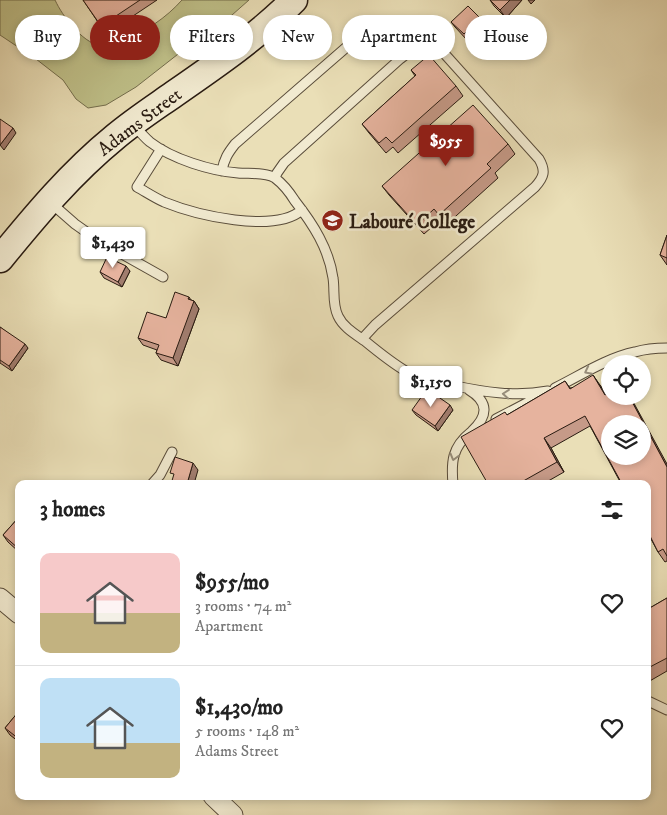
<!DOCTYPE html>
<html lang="en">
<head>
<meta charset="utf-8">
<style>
  body { margin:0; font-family:"IM FELL DW Pica",serif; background:#f6f6f6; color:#222; height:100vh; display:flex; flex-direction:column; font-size:19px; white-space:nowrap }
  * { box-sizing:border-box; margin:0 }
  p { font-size:16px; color:#767676 }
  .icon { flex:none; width:28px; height:28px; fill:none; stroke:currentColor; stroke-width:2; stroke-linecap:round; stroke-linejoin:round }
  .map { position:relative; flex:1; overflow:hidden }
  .sheet { position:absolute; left:15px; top:480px; width:636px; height:320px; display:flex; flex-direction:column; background:#fff; border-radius:10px; box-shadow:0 2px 8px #0003 }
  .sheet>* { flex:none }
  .hud { position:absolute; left:15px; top:15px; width:638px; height:45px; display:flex; gap:10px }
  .tools { position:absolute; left:601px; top:355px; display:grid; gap:10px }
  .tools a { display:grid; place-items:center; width:50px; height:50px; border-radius:50%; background:#fff; box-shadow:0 2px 8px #0003; font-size:25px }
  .price { position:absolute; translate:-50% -42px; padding:0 11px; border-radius:5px; background:#fff; color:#222; font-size:16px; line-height:32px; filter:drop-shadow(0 1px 2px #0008) }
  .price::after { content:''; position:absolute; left:50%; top:30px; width:15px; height:11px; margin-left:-8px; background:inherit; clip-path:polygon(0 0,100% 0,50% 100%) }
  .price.active { background:#8f2418; color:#fff }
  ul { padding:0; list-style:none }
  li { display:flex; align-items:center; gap:15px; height:125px; padding:0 25px }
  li+li { border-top:1px solid #e0e0e0 }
  li span { display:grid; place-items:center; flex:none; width:140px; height:100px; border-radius:10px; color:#555 }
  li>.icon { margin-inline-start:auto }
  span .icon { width:60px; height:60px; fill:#fffc; stroke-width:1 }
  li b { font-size:21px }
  h2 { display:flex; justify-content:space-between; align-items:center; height:60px; padding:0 25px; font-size:21px }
  .tag { padding:0 18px; border-radius:22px; background:#fff; box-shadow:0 2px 8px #0003; font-size:18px; line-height:45px }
  .tag.active { background:#8f2418; color:#fff }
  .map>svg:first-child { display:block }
  .green { fill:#bfc089; stroke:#746e4d }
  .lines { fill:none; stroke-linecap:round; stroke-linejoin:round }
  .service-casing { stroke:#594c3a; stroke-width:11 }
  .minor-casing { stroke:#594c3a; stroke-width:21 }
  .secondary-casing { stroke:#291b11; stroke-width:29 }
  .service { stroke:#f1ead0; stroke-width:9 }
  .minor { stroke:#f1ead0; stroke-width:19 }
  .secondary { stroke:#f1ead0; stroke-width:26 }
  .wall { fill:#c69a88; stroke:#291b11 }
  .shaded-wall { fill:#a17d6f; stroke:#291b11 }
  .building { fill:#e6b39e; stroke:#291b11; fill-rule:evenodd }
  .oneway { stroke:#978d7a }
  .labels { text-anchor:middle; stroke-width:5; stroke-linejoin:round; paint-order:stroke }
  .street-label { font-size:19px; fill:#291b11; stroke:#f1ead0 }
  .poi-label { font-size:19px; font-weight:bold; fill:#291b11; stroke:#f1ead0; text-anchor:start }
</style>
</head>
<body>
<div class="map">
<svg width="667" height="815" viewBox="0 0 667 815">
  <rect width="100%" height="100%" fill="#eadfb7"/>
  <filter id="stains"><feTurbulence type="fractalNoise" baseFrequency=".004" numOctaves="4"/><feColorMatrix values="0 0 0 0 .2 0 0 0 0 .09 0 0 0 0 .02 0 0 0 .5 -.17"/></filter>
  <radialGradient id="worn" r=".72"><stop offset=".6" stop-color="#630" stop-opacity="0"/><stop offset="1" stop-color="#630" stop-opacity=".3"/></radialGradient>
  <path class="green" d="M0,0H55C63,17 81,41 100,46C108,48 115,44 122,41C145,32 166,18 182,0H249L232,15L182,51L136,87L106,105L88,108L76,99L63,80L36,59L0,35Z"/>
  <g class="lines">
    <defs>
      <path id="service" d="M134,125C139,131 144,137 150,142C172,159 211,171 238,173C249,174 266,172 275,178C283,184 290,193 295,201C313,224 329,249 333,278C335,290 332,304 338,316C343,327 355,334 365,341C380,353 394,365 411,374C423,380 437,383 451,385C483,392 515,397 548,391
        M161,149L137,187C146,192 155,198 164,202C196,215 274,234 302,210
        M222,171C224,159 228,153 235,144L357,38C376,26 388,46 400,59
        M275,178L277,173L284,163L400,59C414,48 424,40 442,51L539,159C546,171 544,177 535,187L375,325L362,339
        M51,203L75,224L99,241L163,277
        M555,388C581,375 607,358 635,352C645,349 657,348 667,348
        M469,390C489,402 488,416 472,431
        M496,419L542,395
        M152,484L160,475L172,452
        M453,484C451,462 452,447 471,432
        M648,701L667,710"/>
      <path id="minor" d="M0,598L19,614
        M213,796L233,815"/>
      <path id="secondary" d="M0,259C36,215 71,173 115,137C134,121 154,108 174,94C216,65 258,36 294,0"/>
    </defs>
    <use href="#service" class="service-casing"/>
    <use href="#minor" class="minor-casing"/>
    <use href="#secondary" class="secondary-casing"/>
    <use href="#service" class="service"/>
    <use href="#minor" class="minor"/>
    <use href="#secondary" class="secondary"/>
  </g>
  <path class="wall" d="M83,0H157L106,34Z
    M490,0H522L506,18L494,6Z
    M480,18L483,23L467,40L455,27L451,22Z
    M411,70L456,86L463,96L398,153L393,147L386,153L369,133L362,124L415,76Z
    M508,144L515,154L495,173L498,178L446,225L441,219L424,234L389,195L382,186Z
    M667,235V265L660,255Z
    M130,271L122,287L104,278L100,272Z
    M191,300L194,301L199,309L178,366L161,360L156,353L157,350L143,345L138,338Z
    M0,327L28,348L12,371L0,363Z
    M565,381L570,388L600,385L606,395L667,464V561L665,562L658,552L590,426L551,448L564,472L543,484H488L507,415Z
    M412,410H453L438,431L416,415Z
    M19,517V552L8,542L3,535Z
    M667,598V671L648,682V609Z
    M19,711V742L10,735L5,728Z"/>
  <path class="shaded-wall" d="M510,0H522L506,18L500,10Z
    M528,0H535L531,4Z
    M13,128L16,133L4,150L0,145Z
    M126,266L130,271L122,287L118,282Z
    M189,297L193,303L194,301L199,309L178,366L173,358Z
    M25,344L28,348L12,371L9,366Z
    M593,375L600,385L612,405L605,395Z
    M629,396H630L667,464V467Z
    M450,405L453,410L438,431L435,426Z
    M544,438L551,448L564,472L557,462Z
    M193,463L198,470L194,484H187Z"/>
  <path class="building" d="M83,0H140L101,26Z
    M490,0H510L500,10Z
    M468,6L480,18L464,34L451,22Z
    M429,55L456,86L392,143L386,137L379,143L362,124L416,75L411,70Z
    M473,105L508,144L487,164L491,168L439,215L434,209L417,225L382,186Z
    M0,119L13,128L0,145Z
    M667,235V258L660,255Z
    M107,257L126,266L118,282L100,272Z
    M175,292L189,297L188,299L194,301L173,358L156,353L159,345L138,338L147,312L166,318Z
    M0,327L25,344L9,366L0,360Z
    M593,375L605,395L610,392V396H629L667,467V556L663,549L658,552L648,532V484H622L585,416L544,438L557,462L518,484H488L461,437L505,412L507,415L565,381L570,389ZM610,424H642V456H610Z
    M427,389L450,405L435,426L412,410Z
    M175,457L193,463L187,484H171L174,474L170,473Z
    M19,517V549L3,535Z
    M667,598V658L648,668V609Z
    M19,711V739L5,728Z"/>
  <defs><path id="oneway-chevron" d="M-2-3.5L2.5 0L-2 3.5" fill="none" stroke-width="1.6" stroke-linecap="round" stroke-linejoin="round" transform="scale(1.25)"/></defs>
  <g class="oneway">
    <use href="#oneway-chevron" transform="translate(588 371) rotate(153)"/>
    <use href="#oneway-chevron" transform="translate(506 394) rotate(-175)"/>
    <use href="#oneway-chevron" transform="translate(454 457) rotate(105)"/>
  </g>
  <defs>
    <symbol id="university-disc" viewBox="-11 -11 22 22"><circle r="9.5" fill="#8f2418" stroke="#f1ead0"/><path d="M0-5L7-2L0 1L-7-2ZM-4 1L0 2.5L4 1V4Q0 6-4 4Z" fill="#fff"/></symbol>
  </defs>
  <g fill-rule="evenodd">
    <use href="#university-disc" x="320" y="208" width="25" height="25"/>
  </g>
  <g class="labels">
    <g class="street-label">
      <text transform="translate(139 121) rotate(-37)" y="7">Adams Street</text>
    </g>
    <g class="poi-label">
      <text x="349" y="228">Labouré College</text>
    </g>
  </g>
  <rect width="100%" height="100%" filter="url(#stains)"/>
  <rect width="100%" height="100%" fill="url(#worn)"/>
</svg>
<div class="tools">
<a><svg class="icon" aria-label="locate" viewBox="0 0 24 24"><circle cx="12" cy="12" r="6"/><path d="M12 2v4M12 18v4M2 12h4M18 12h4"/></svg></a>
<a><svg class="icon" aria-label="layers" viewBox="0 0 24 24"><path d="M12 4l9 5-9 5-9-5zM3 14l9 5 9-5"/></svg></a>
</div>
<b class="price active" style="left:446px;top:167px">$955</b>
<b class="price" style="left:113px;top:269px">$1,430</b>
<b class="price" style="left:431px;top:408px">$1,150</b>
<div class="hud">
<a class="tag">Buy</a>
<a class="tag active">Rent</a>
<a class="tag">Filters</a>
<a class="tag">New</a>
<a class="tag">Apartment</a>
<a class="tag">House</a>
</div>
<section class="sheet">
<h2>3 homes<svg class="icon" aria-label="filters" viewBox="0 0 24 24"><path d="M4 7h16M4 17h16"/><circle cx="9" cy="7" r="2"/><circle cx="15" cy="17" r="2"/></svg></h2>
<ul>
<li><span style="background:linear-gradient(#f6c9c9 60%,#c2b280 0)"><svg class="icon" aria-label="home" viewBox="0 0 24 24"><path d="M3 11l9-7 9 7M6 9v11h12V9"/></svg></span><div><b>$955/mo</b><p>3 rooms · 74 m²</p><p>Apartment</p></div><svg class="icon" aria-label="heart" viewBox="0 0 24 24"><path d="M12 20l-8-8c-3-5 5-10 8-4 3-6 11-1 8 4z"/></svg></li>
<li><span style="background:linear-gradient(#bfe0f5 65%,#c2b280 0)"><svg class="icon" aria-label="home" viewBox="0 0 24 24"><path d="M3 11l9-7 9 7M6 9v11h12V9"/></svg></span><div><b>$1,430/mo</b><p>5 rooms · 148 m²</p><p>Adams Street</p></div><svg class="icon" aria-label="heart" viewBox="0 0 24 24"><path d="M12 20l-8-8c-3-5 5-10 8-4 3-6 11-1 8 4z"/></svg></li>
</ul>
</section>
</div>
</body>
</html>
